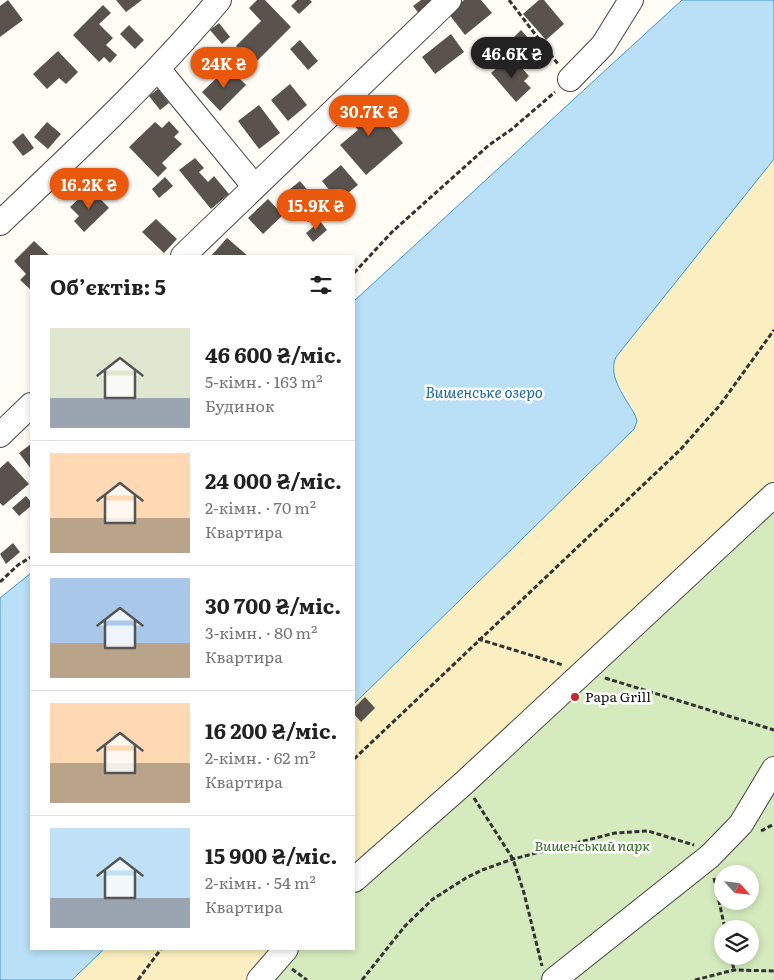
<!DOCTYPE html>
<html lang="uk">
<head>
<meta charset="utf-8">
<style>
  body { margin:0; font-family:Literata,serif; background:#f6f6f6; color:#222; height:100vh; display:flex; flex-direction:column; font-size:19px; white-space:nowrap }
  * { box-sizing:border-box; margin:0 }
  p { font-size:16px; color:#767676 }
  .icon { flex:none; width:28px; height:28px; fill:none; stroke:currentColor; stroke-width:2; stroke-linecap:round; stroke-linejoin:round }
  .map { position:relative; flex:1; overflow:hidden }
  .panel { position:absolute; left:30px; top:255px; width:325px; height:695px; display:flex; flex-direction:column; background:#fff; border-radius:0px; box-shadow:0 2px 8px #0003 }
  .panel>* { flex:none }
  .needle { width:32px; rotate:117deg }
  .tools { position:absolute; left:714px; top:865px; display:grid; gap:10px }
  .tools a { display:grid; place-items:center; width:45px; height:45px; border-radius:50%; background:#fff; box-shadow:0 2px 8px #0003; font-size:25px }
  .price { position:absolute; translate:-50% -42px; padding:0 11px; border-radius:18px; background:#ea580c; color:#fff; font-size:16px; line-height:32px; filter:drop-shadow(0 1px 2px #0008) }
  .price::after { content:''; position:absolute; left:50%; top:30px; width:15px; height:11px; margin-left:-8px; background:inherit; clip-path:polygon(0 0,100% 0,50% 100%) }
  .price.current { background:#222; color:#fff }
  ul { padding:0; list-style:none }
  li { display:flex; align-items:center; gap:15px; height:125px; padding:0 20px }
  li+li { border-top:1px solid #e0e0e0 }
  li span { display:grid; place-items:center; flex:none; width:140px; height:100px; border-radius:0px; color:#555 }
  li>.icon { margin-inline-start:auto }
  span .icon { width:60px; height:60px; fill:#fffc; stroke-width:1 }
  li b { font-size:21px }
  h2 { display:flex; justify-content:space-between; align-items:center; height:60px; padding:0 20px; font-size:21px }
  .map>svg:first-child { display:block }
  .green { fill:#d5ebbd; fill-rule:evenodd }
  .sand { fill:#fbeec1 }
  .water { fill:#b9e0f7; stroke:#3f96cf }
  .building { fill:#5a524d }
  .lines { fill:none; stroke-linecap:round; stroke-linejoin:round }
  .minor-casing { stroke:#444; stroke-width:26 }
  .path { stroke:#333; stroke-width:3; stroke-dasharray:5 2.5; stroke-linecap:butt }
  .minor { stroke:#fff; stroke-width:24 }
  .poi-dot { fill:#c4262e; stroke:#fff; stroke-width:2 }
  .labels { text-anchor:middle; stroke-width:5; stroke-linejoin:round; paint-order:stroke }
  .poi-label { font-size:14px; fill:#111; stroke:#fff; text-anchor:start }
  .park-label { font-size:14px; font-style:italic; fill:#2f6b1f; stroke:#fff }
  .water-label { font-size:15px; font-style:italic; fill:#1768a6; stroke:#fff }
</style>
</head>
<body>
<div class="map">
<svg width="774" height="980" viewBox="0 0 774 980">
  <rect width="100%" height="100%" fill="#fffdf5"/>
  <path class="green" d="M774,495V980H259L286,949H354V880ZM722,874H750V901H722ZM722,929H750V956H722Z"/>
  <path class="sand" d="M774,159V495L354,880V704L634,429C634,425 635,420 635,416C632,394 605,381 616,357Z
    M104,949H286L259,980H72Z"/>
  <path class="water" d="M682,0H774V159L616,357C607,377 626,398 635,415L637,421L634,429L354,704V301Z
    M31,573V949H104L72,980H0V598Z"/>
  <path class="building" d="M8,0L23,20L0,37V6Z
    M116,0H142L126,12Z
    M257,0H265L291,27L254,64L236,46L261,21L249,8Z
    M297,0H310L312,2L299,14L291,6Z
    M421,0H432L435,4L420,15L413,6Z
    M464,0H481L492,13L465,35L448,13Z
    M539,0H544L564,24L546,40L523,14Z
    M103,5L111,13L99,24L113,38L106,45L117,55L110,63L104,57L99,62L73,35Z
    M219,23L230,37L222,44L210,30Z
    M129,25L144,40L135,49L120,34Z
    M521,30L537,48L525,58L510,41Z
    M451,34L464,52L435,74L422,57Z
    M300,40L318,61L308,70L290,49Z
    M58,51L78,72L66,84L59,78L47,89L33,74Z
    M511,56L529,76L524,81L531,88L516,102L491,73Z
    M228,67L246,85L220,111L202,92Z
    M290,84L307,105L288,121L271,100Z
    M158,89L169,103L160,110L149,96Z
    M363,96L403,143L366,175L340,145L358,130L344,113Z
    M259,105L280,133L259,149L238,121Z
    M169,121L179,132L174,137L182,144L162,163L167,168L158,177L129,147L155,122L162,128Z
    M47,122L61,134L48,149L34,137Z
    M23,133L34,148L23,156L12,142Z
    M195,158L204,168L199,172L208,182L214,176L229,194L211,209L179,170Z
    M341,165L358,185L338,201L322,181Z
    M165,177L173,186L159,198L152,189Z
    M300,181L324,210L308,222L285,193Z
    M90,188L109,208L84,232L74,221L79,216L70,207Z
    M268,199L283,215L263,234L248,218Z
    M156,219L177,239L164,253L142,232Z
    M320,221L327,230L313,242L306,233Z
    M227,238L248,256H211Z
    M34,241L50,256H31L30,289L20,280L26,274L14,261Z
    M31,444V469L19,453Z
    M8,461L29,484L3,506L0,503V468Z
    M26,496L31,502V506L19,516L12,508Z
    M13,543L20,552L6,564L0,554Z
    M365,697L375,708L361,722L354,714V708Z"/>
  <g class="lines">
    <defs>
      <path id="minor" d="M158,69L254,186
        M570,79L603,45L631,0
        M0,223C76,151 152,80 219,0
        M183,256L449,0
        M0,435L31,405
        M354,880L464,783L774,495
        M259,980L286,949
        M554,980L710,856L741,824L774,769"/>
    </defs>
    <use href="#minor" class="minor-casing"/>
    <path class="path" d="M509,0L558,64
      M354,273L392,232L489,145L512,129L555,92
      M0,582L18,565L31,557
      M478,639L563,665
      M605,678L774,730
      M354,759L680,450L720,405L774,330
      M474,798L513,859L524,893L542,966
      M761,831L774,824
      M714,878L725,929
      M731,956L734,970
      M292,969L307,980
      M138,980L161,949
      M362,980L405,926L433,899L466,878L482,870L513,859L615,833L648,831L694,845
      M695,980L734,970L774,971"/>
    <use href="#minor" class="minor"/>
  </g>
  <circle class="poi-dot" cx="575" cy="697" r="5"/>
  <g class="labels">
    <g class="poi-label">
      <text x="585" y="702">Papa Grill</text>
    </g>
    <g class="park-label">
      <text x="592" y="851">Вишенський парк</text>
    </g>
    <g class="water-label">
      <text x="484" y="398">Вишенське озеро</text>
    </g>
  </g>
</svg>
<div class="tools">
<a><svg class="needle" viewBox="-14 -14 28 28"><path d="M0-13l5 13h-10z" fill="#e53935"/><path d="M0 13l5-13h-10z" fill="#767676"/></svg></a>
<a><svg class="icon" aria-label="layers" viewBox="0 0 24 24"><path d="M12 4l9 5-9 5-9-5zM3 14l9 5 9-5"/></svg></a>
</div>
<b class="price current" style="left:512px;top:79px">46.6K ₴</b>
<b class="price" style="left:224px;top:89px">24K ₴</b>
<b class="price" style="left:369px;top:137px">30.7K ₴</b>
<b class="price" style="left:89px;top:210px">16.2K ₴</b>
<b class="price" style="left:316px;top:231px">15.9K ₴</b>
<section class="panel">
<h2>Об’єктів: 5<svg class="icon" aria-label="filters" viewBox="0 0 24 24"><path d="M4 7h16M4 17h16"/><circle cx="9" cy="7" r="2"/><circle cx="15" cy="17" r="2"/></svg></h2>
<ul>
<li><span style="background:linear-gradient(#dfe7d0 70%,#9aa5b1 0)"><svg class="icon" aria-label="home" viewBox="0 0 24 24"><path d="M3 11l9-7 9 7M6 9v11h12V9"/></svg></span><div><b>46 600 ₴/міс.</b><p>5-кімн. · 163 m²</p><p>Будинок</p></div></li>
<li><span style="background:linear-gradient(#ffd9b3 65%,#b9a48a 0)"><svg class="icon" aria-label="home" viewBox="0 0 24 24"><path d="M3 11l9-7 9 7M6 9v11h12V9"/></svg></span><div><b>24 000 ₴/міс.</b><p>2-кімн. · 70 m²</p><p>Квартира</p></div></li>
<li><span style="background:linear-gradient(#a9c7e8 65%,#b9a48a 0)"><svg class="icon" aria-label="home" viewBox="0 0 24 24"><path d="M3 11l9-7 9 7M6 9v11h12V9"/></svg></span><div><b>30 700 ₴/міс.</b><p>3-кімн. · 80 m²</p><p>Квартира</p></div></li>
<li><span style="background:linear-gradient(#ffd9b3 60%,#b9a48a 0)"><svg class="icon" aria-label="home" viewBox="0 0 24 24"><path d="M3 11l9-7 9 7M6 9v11h12V9"/></svg></span><div><b>16 200 ₴/міс.</b><p>2-кімн. · 62 m²</p><p>Квартира</p></div></li>
<li><span style="background:linear-gradient(#bfe0f5 70%,#9aa5b1 0)"><svg class="icon" aria-label="home" viewBox="0 0 24 24"><path d="M3 11l9-7 9 7M6 9v11h12V9"/></svg></span><div><b>15 900 ₴/міс.</b><p>2-кімн. · 54 m²</p><p>Квартира</p></div></li>
</ul>
</section>
</div>
</body>
</html>
